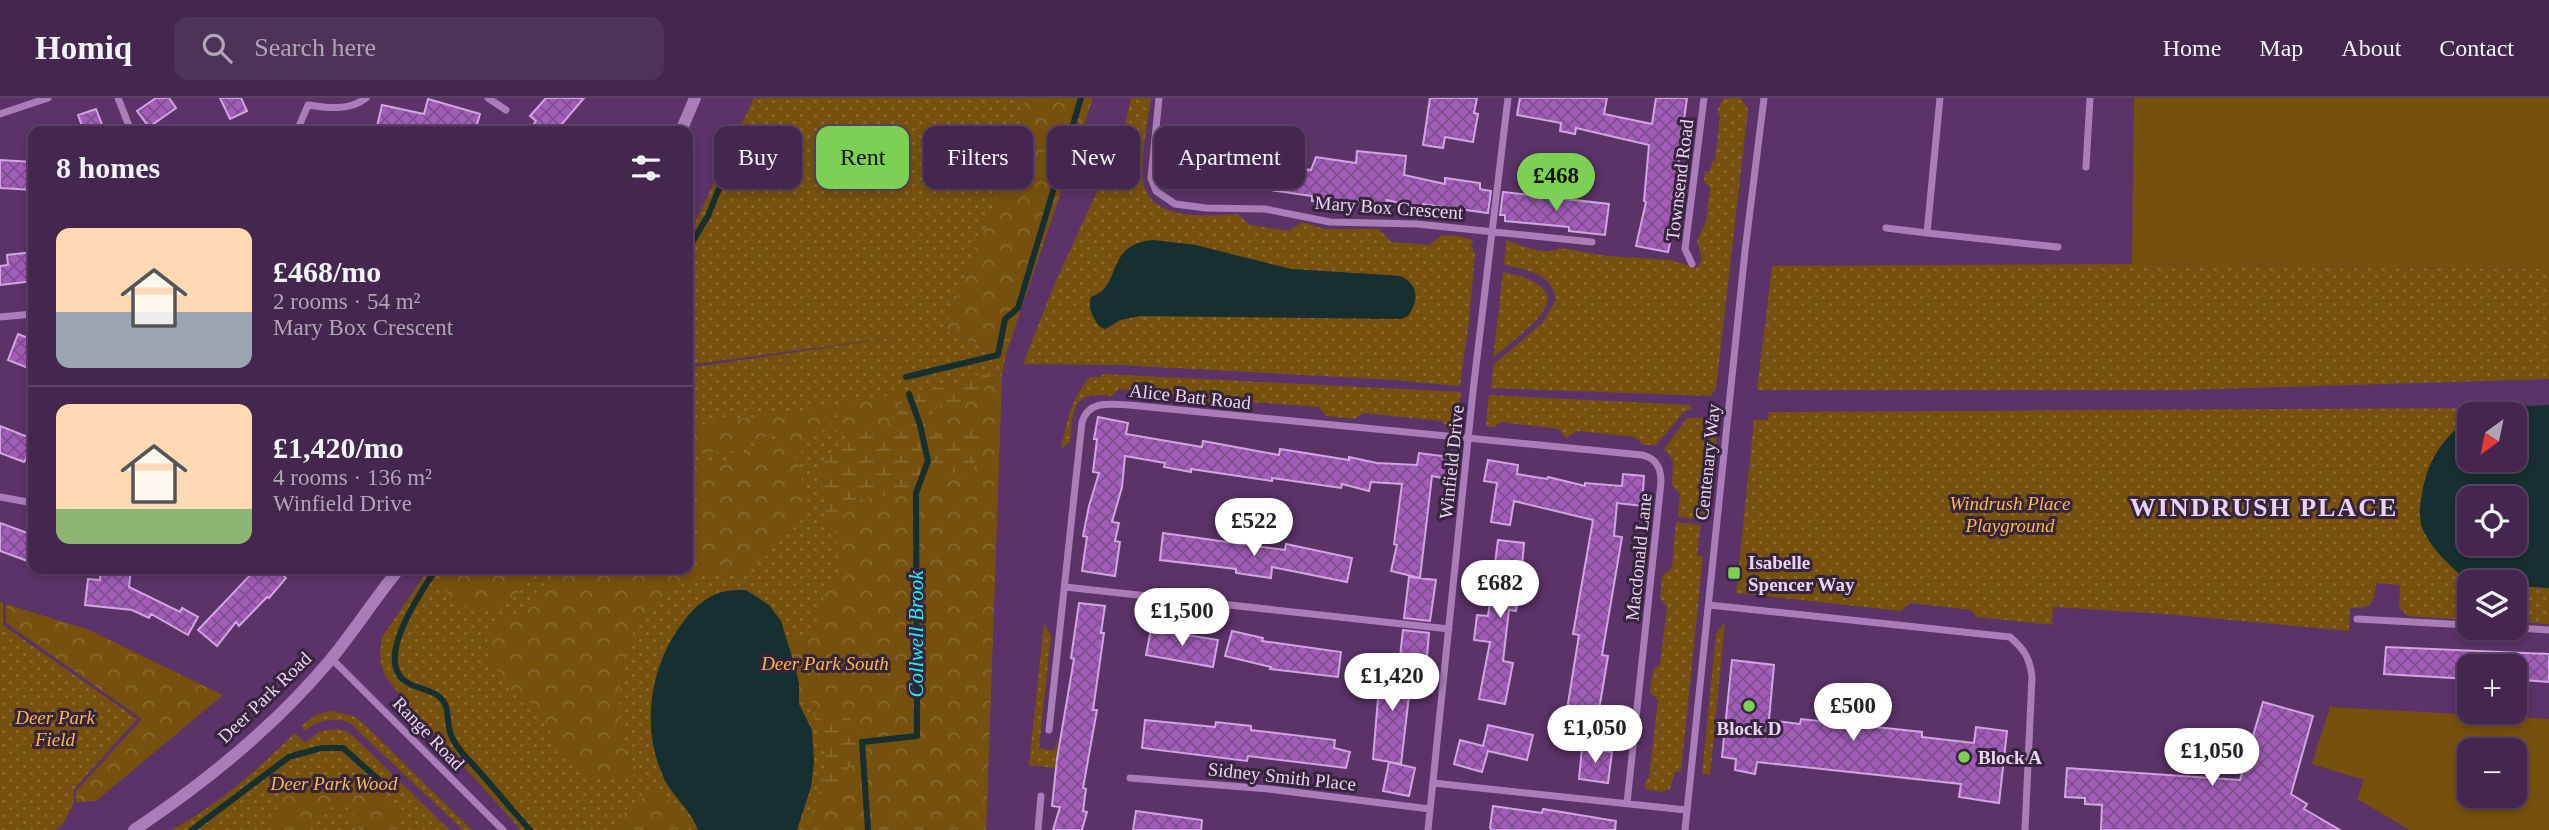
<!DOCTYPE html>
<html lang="en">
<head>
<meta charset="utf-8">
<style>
  body { margin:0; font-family:"Times New Roman",serif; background:#4e3258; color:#f1f3f6; height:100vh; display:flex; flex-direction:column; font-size:26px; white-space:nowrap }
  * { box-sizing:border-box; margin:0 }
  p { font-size:23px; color:#afa5b6 }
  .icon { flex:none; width:38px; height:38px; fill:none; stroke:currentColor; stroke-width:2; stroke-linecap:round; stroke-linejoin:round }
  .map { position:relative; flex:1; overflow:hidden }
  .panel { position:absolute; left:28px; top:28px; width:665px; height:448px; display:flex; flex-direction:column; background:#44264e; border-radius:14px; box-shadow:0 4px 10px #0003,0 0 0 2px #5c4366 }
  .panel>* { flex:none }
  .top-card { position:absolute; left:714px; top:28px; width:665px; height:63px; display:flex; gap:14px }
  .needle { width:46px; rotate:213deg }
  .tools { position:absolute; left:2457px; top:304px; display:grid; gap:14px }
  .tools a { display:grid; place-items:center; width:70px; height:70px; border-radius:14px; background:#44264e; box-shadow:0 4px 10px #0003,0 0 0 2px #5c4366; font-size:35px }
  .price { position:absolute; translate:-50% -60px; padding:0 16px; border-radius:24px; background:#fff; color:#222; font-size:23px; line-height:46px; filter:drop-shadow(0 2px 4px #0008) }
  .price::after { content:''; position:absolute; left:50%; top:42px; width:21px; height:16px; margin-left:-10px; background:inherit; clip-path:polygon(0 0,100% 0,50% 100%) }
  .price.active { background:#7cd155; color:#111 }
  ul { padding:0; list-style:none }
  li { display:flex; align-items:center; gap:21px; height:175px; padding:0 28px }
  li+li { border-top:2px solid #5c4366 }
  li span { display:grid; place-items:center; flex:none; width:196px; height:140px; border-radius:14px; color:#555 }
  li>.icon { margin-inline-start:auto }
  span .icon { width:84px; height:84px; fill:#fffc; stroke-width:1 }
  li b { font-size:30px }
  h2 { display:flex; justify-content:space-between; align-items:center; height:84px; padding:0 28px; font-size:30px }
  .chip { padding:0 24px; border-radius:14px; background:#44264e; box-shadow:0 4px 10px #0003,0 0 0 2px #5c4366; font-size:24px; line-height:63px }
  .chip.active { background:#7cd155; color:#111 }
  header { display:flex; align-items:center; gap:42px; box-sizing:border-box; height:98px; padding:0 35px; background:#44264e; border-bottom:2px solid #5c4366 }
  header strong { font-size:33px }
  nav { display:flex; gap:38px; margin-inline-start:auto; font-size:24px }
  .search { width:490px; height:63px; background:#4e3258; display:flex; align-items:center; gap:18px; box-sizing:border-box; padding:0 24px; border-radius:14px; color:#afa5b6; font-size:26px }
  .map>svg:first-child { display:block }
  .grass { fill:url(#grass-dots); fill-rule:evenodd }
  .forest { fill:url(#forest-crowns) }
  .wetland { fill:url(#wetland-marsh) }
  .pitch { fill:#75510d; fill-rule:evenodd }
  .water { fill:#162f30; fill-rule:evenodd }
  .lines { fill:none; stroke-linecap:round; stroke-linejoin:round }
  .stream { stroke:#162f30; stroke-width:6 }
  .building { fill:url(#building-cross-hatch); stroke:#d1a5e1; stroke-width:2 }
  .minor { stroke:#a97eb8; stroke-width:7 }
  .tertiary { stroke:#a97eb8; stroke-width:12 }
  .poi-dot { fill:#7cd155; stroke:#36243c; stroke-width:2.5 }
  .labels { text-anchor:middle; stroke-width:6; stroke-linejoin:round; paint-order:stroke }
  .street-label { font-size:19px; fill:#ebd4f3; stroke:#36243c }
  .park-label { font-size:19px; font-style:italic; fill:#fcb944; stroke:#36243c }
  .poi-label { font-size:19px; font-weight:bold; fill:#ebd4f3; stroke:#36243c; text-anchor:start }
  .water-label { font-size:21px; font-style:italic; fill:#16f7fc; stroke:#36243c }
  .district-label { font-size:26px; font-weight:bold; letter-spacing:2px; fill:#ebd4f3; stroke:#36243c }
</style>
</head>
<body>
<header>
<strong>Homiq</strong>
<div class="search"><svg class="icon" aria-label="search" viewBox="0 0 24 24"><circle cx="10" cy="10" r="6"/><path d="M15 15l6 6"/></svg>Search here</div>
<nav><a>Home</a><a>Map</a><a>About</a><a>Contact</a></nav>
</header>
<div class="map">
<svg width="2549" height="732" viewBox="0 0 2549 732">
  <defs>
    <pattern id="grass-dots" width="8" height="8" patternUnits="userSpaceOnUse" patternTransform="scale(1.75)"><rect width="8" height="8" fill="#75510d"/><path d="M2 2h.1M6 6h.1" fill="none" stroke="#896931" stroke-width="1.8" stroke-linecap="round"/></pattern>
    <pattern id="forest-crowns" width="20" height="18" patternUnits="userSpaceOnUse" patternTransform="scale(1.75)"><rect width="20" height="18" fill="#75510d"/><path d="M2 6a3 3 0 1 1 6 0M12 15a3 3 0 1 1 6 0" fill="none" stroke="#896931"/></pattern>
    <pattern id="wetland-marsh" width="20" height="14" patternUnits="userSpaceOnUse" patternTransform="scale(1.75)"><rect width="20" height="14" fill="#75510d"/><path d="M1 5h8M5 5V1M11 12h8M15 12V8" fill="none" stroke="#896931"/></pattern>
    <pattern id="building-cross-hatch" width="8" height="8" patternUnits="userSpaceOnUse" patternTransform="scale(1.75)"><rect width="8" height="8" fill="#a25bb9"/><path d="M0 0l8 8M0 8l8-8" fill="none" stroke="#7d508c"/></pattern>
  </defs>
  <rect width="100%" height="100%" fill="#5b3368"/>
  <path class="grass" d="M754,0H1024L1014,60L944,232L1006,256L1002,276L986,732H521L408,607L385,578L381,566L380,556L382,539L429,471H688V270L897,239L688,267V140Z
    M1131,0H1151C1148,23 1140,61 1143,83C1149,124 1208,118 1238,116L1250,127L1289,133L1302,124L1325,131H1379L1391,144L1429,147L1442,137L1460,138L1473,142L1471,147L1475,155L1469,224L1460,288L1394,282L1119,267L1023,266L1055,185L1123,37ZM1153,142L1195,147L1291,171L1400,178L1240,218H1140L1120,222L1109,230L1091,199L1102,195Z
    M1724,0H1741L1748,11L1717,283L1716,291L1710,298L1491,290L1493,267L1542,225L1556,202C1552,175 1527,172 1504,167L1506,142C1521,147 1544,159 1560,150L1607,158L1670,162L1697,170L1702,161L1697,144L1706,123L1710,89L1704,83L1705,73L1710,74L1712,64L1715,61L1720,18L1717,13Z
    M2132,166L2549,171V281L2182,292H1757L1772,168Z
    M1503,174C1589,191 1530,228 1493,260Z
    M1104,276L1461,294L1456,333L1450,332L1442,323L1363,315L1355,321L1326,318L1319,309L1239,303L1230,309L1204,306L1196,298L1119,291L1112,298C1072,292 1073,311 1070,344L1061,351C1067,324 1071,300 1090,279H1099Z
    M1489,297L1691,307V311L1684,314L1656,347H1643L1635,339L1577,333L1566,340L1559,331L1500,324L1495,329H1488L1486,326Z
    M2479,310C2437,348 2429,356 2419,415L2468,483L2482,485H2469V522L2408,518L2399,510L2400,487L2376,485C2373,507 2373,510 2350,510L2349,533L2165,516L2053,509L2052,527L1977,519L1971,512L1910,505L1901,513L1736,495L1754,322H1768L1769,314Z
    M1687,320H1719L1707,422L1678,419L1680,395L1672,388L1673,362L1664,351Z
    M1676,424L1701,427L1697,458L1703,459L1681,674H1675L1670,691L1662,694L1645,691V684L1649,680L1658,602L1650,594L1653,572L1660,567L1667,509L1660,500L1662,478L1672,470Z
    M2515,488L2549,490V526L2515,524Z
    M0,504L3,505V527L137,621L74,691L73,707L63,726L55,732H0Z
    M1725,524L1710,677L1702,676L1716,536Z
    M1044,526L1051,537L1039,650L1053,653L1058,643L1055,670L1029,667Z
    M330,613L353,618L363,625L472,732H463L350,625C334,619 319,621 305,633L301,628L316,617Z
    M335,631L345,633L353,638L450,732H171C218,707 257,672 295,635L305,645L319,634Z"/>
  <path class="forest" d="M1024,0H1093L1006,256L944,232L1014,60Z
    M992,274L1002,276L986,732H815L809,725C813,711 823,706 832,694C844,679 851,662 867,651L855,626L848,619L827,615L789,588L782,548L800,539L819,520L824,497L840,470L835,436L839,423L855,403L868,398H905L948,374L972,376L977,354L981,348V325C963,321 958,336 943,342L937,338L929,321L938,307L954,306L983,294Z
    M903,295L902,312L893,319L891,325L852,338L833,332L841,320L842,305Z
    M835,308C834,339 806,333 800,358L791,344L775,336C759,338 747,348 732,353C716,358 703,348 688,359V328Z
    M771,343L782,346L798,364L807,409L804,419L796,428L786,433L765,460L753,465L737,479L721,472L704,476L676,488L667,499L645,516L635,528L621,576L619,611L625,654L635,664L638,673L631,678L610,682L587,676L560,654L538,609L517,598L501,580L486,553L488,536L497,525L526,513L531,499L549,483L557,471H688V374C704,354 716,367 735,360C747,355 758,347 771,343Z
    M441,471H525C524,477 524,486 520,492C499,525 438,513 441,471Z
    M6,506L89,532L223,597L96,703L76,704V693L142,621L6,525Z
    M314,678C341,682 407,691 397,732H359L353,721V710C312,695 330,720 306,727L303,732H273L272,725L282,720C273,694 290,680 314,678Z
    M660,692L677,712L689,732H616C621,709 640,699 660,692Z"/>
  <path class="wetland" d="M992,274L983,294L954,306L938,307L929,321L937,338L943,342L951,339L960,328L976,323L987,332L988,342L977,354L972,376C934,370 937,387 907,397C902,399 896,397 891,397C860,398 845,405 835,436L826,422L820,372L821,365L844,344L845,337C853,338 885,331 891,325C896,320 894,316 902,312L903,295L940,290L977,277Z
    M810,604L827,615L848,619L855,626L867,652C850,662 844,679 832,694C823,706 813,711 809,725L815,732H805L825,678L828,664Z"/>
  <path class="pitch" d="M2134,0H2549V171L2132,166Z
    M2330,609L2549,621V732H2410L2357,701L2364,682L2312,666ZM2469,653H2515V698H2469Z"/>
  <path class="water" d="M1153,142L1195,147L1291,171L1400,178C1419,186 1419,203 1408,218L1401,221L1140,218L1120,222L1105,231L1100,229C1093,220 1087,209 1091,199C1123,189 1104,146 1153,142Z
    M2549,307V490L2515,488V485L2468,484C2452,469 2434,454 2424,434C2418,422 2420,409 2422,396C2428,360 2442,343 2469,319V362H2515V317H2471L2479,310ZM2469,401H2515V446H2469Z
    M746,492L769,507L781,523L796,572L799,586V606L812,632L814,664L811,689L797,732H698C691,711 671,698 663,678C642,631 649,576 676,534C686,519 698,504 714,497C725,492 735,492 746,492Z"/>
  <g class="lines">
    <path class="stream" d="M688,151L708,118L720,88L729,75L736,50L730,45
      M906,279L998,257L1005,221L1018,210L1081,0
      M436,471C422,493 371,564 408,585C420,592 438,592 445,606C449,615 447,627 451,637C456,650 468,661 477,671C495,691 512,712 530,732
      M322,650H343L389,691
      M292,658L318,651
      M192,732L289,659
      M868,732L862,644L917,638L916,395L928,363L920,327L909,296"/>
  </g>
  <path class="building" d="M156,0H169L176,10L149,29L137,13Z
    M220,0H241L247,13L230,21Z
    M546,0H584L556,33H529L536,23L530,18Z
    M1430,0H1477L1474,15L1478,16L1473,44L1445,39L1443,50L1423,47Z
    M1520,0H1607L1604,16L1652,26L1656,0H1687L1679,58L1675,122L1668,154L1636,148L1646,104L1644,103L1649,47L1576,30L1575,36L1560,33L1561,25L1517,17Z
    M428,1L480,16L475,33H376L382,7L424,16Z
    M96,11L103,29L84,33L78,17Z
    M1169,42L1186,45L1185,53L1311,72L1316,59L1356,65L1357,53L1406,58L1404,77L1445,86V80L1480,85V91L1491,93L1488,115L1423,106L1422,110L1387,102V106L1345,102V107L1312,103V98L1202,82L1200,91L1162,84Z
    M0,62L33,64V92L0,90Z
    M1503,94L1609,106L1605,137L1569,133V129L1505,123V117H1500Z
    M33,154V183L0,187V168L8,167L7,157Z
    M18,236L33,242V272L8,262Z
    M1098,319L1128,325L1126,336L1202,349L1203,343L1279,357L1280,351L1349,362V359L1377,365L1417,367L1419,355L1450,359L1447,381L1432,378L1420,480L1391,473L1397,447L1394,446L1402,386L1371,384L1369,393L1342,386L1341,390L1272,380V383L1191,371V374L1164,369L1165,365L1125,358L1122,389L1112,424L1119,425L1115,443L1120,444L1115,478L1082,473L1087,439L1083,438L1089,408L1099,375L1093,374L1097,341H1094Z
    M0,328L33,341V364L26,361L24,364L0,355Z
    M1488,362L1518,367L1517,376L1547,381L1548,379L1585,388V385L1622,388L1623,376L1644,378L1642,408L1617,405L1614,438L1622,439L1602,557L1608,558L1594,642L1563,637L1579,537L1573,536L1593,422L1514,403L1510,427L1491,424L1497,385L1484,383Z
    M0,425L33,437V465L0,453Z
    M1163,435L1285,452L1286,446L1352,460L1347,484L1272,469L1271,480L1236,475V471L1160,462Z
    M1498,442L1524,445L1521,481L1516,513L1509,512L1503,563L1513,565L1505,606L1479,601L1490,544L1474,542L1477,517L1488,518Z
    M101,471H131L129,489L180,514L182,510L198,519L188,537L151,516L149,520L132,512L85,507L88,481L100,482Z
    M256,471H276L286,480L269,500L267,499L239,528L236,524L217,548L198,532Z
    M1409,479L1436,482L1430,523L1404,520Z
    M1079,505L1105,508L1101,535H1104L1093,612H1097L1083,690L1086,691L1083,713L1087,714L1082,732H1053L1060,709L1052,708L1057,661L1074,561L1071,560Z
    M1151,531L1218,542L1213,569L1146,557Z
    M1403,532L1429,535L1426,570L1399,567Z
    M1232,533L1263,540L1262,543L1341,554L1338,579L1270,571L1271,569L1225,558Z
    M2386,549L2549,556V584L2524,582L2525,569H2469V581L2384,576Z
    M1732,562L1774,567L1769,622L1800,626L1801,621L1922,634V639L1974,645L1976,629L2007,633L1999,705L1959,699L1961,686L1757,664L1755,676L1735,672L1736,661L1722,659Z
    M1381,564L1412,572L1401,666L1373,661Z
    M2263,604L2313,618L2291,696L2307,706L2304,711L2340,732H2101L2102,707L2085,706V700L2065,699L2067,670L2240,682Z
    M1145,622L1215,629L1216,624L1251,628V632L1335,642L1334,650L1350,654L1346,670L1248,658L1247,663L1142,650Z
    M1488,627L1533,637L1527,662L1488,653L1482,674L1454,666L1460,642L1483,648Z
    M1582,650L1612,654L1608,685L1579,681Z
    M1389,664L1415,670L1409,698L1383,693Z
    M1493,708L1542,715L1543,711L1616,723L1615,732H1492L1490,730Z
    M1136,713L1202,722L1201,732H1133Z"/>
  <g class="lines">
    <path class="minor" d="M118,0L131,33
      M488,0L506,12
      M1159,0L1151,80L1156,93L1175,106L1206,110L1265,111L1330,124L1417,126L1592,144
      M0,16L48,0
      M297,33L308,7C327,10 350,13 366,0
      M2086,69L2090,0
      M1886,130L1927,135L1940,0
      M1927,135L2058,149
      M1692,166L1685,151L1704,0
      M0,219L33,216
      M0,399L33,405
      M1065,489L1449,531
      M1709,507L2010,539C2024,551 2030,560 2032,579L2025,732
      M2357,521L2469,527
      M2515,530L2549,532
      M331,560L503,732
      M1049,632L1082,324C1089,302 1110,306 1129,307L1642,357C1656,360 1661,369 1661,384L1627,705
      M1130,680L1269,691L1430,711
      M1433,685L1686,712
      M1038,732L1041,698
      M1428,732L1473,293L1508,0
      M1685,732L1745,153L1764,0"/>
    <path class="tertiary" d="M681,33L695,0
      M134,732C206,684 276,627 331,561C355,532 375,500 399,471"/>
  </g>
  <g class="poi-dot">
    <rect x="1727" y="468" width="14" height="14" rx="3.5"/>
    <circle cx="1749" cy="608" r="7"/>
    <circle cx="1964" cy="659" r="7"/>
  </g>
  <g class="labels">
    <g class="street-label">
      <text transform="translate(1679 82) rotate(-83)" y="7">Townsend Road</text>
      <text transform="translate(1389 109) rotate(4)" y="7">Mary Box Crescent</text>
      <text transform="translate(1190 298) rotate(6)" y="7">Alice Batt Road</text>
      <text transform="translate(1451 364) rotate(-84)" y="7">Winfield Drive</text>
      <text transform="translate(1707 364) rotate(-84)" y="7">Centenary Way</text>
      <text transform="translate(1638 459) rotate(-84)" y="7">Macdonald Lane</text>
      <text transform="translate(264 599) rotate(-44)" y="7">Deer Park Road</text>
      <text transform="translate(429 635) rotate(46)" y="7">Range Road</text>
      <text transform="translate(1282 678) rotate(6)" y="7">Sidney Smith Place</text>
    </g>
    <g class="park-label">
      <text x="2010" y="412">Windrush Place<tspan x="2010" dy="22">Playground</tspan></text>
      <text x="825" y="572">Deer Park South</text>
      <text x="55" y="626">Deer Park<tspan x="55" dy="22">Field</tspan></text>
      <text x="334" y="692">Deer Park Wood</text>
    </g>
    <g class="poi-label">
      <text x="1748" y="471">Isabelle<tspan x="1748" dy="22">Spencer Way</tspan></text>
      <text x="1749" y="637" text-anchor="middle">Block D</text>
      <text x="1978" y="666">Block A</text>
    </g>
    <g class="water-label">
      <text transform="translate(916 536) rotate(-90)" y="7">Collwell Brook</text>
    </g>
    <g class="district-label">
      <text x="2264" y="418">WINDRUSH PLACE</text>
    </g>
  </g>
</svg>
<div class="tools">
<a><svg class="needle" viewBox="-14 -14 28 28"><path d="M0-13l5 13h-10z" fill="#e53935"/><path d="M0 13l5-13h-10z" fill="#afa5b6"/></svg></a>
<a><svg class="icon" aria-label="locate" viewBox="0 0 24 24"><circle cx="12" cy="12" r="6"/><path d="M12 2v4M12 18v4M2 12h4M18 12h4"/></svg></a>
<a><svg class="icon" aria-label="layers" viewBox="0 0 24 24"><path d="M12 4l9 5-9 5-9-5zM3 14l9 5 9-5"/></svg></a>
<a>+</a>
<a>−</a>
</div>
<b class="price active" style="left:1556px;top:115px">£468</b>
<b class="price" style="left:1254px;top:460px">£522</b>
<b class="price" style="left:1500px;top:522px">£682</b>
<b class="price" style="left:1182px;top:550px">£1,500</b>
<b class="price" style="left:1392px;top:615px">£1,420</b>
<b class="price" style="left:1853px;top:645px">£500</b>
<b class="price" style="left:1595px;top:667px">£1,050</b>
<b class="price" style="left:2212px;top:690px">£1,050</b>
<div class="top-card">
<a class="chip">Buy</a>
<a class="chip active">Rent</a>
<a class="chip">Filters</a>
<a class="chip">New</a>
<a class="chip">Apartment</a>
</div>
<section class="panel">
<h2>8 homes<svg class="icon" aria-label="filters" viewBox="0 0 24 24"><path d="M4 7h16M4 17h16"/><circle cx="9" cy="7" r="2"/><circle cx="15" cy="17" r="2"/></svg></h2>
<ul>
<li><span style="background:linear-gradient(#ffd9b3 60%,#9aa5b1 0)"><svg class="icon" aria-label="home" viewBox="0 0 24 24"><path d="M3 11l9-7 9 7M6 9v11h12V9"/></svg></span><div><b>£468/mo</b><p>2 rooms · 54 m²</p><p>Mary Box Crescent</p></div></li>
<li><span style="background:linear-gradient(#ffd9b3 75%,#8fb573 0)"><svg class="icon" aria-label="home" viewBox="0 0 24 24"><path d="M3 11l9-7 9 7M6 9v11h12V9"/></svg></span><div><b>£1,420/mo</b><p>4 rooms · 136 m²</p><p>Winfield Drive</p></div></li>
</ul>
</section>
</div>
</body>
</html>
